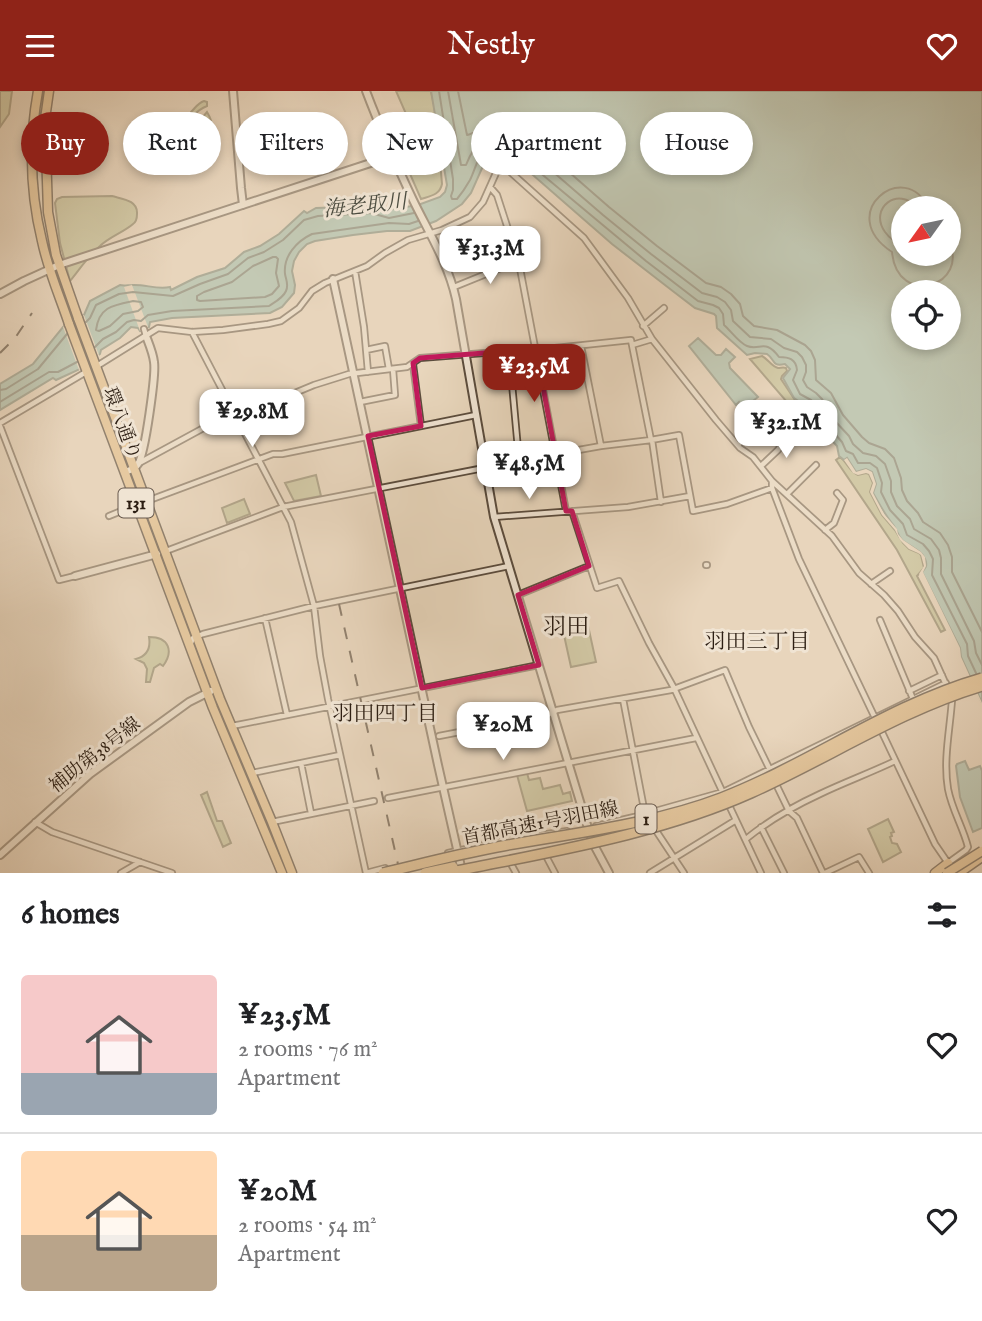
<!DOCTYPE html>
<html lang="en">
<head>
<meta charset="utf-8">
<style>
  body { margin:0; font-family:"IM FELL English","Noto Serif JP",serif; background:#f6f6f6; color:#202124; height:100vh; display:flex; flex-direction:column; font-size:26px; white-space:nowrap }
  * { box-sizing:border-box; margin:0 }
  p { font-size:23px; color:#757577 }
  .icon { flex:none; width:38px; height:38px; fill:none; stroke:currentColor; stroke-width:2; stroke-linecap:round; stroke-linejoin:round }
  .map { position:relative; height:782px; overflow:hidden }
  .panel { display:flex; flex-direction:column; background:#fff; flex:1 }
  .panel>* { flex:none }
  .hud { position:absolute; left:21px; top:21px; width:942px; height:63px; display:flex; gap:14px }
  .needle { width:46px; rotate:237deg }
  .fabs { position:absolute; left:891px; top:105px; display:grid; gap:14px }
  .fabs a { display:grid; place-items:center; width:70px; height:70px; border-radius:50%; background:#fff; box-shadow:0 4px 10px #0003; font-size:35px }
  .price { position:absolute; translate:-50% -60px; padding:0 16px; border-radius:14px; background:#fff; color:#222; font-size:23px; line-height:46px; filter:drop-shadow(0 2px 4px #0008) }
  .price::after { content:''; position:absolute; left:50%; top:42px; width:21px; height:16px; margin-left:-10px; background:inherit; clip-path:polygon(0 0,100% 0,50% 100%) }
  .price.current { background:#8f2418; color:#fff }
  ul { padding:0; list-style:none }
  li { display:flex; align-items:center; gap:21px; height:175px; padding:0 21px }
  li+li { border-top:2px solid #e0e0e0 }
  li span { display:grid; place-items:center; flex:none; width:196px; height:140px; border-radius:7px; color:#555 }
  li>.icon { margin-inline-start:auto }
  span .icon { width:84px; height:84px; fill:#fffc; stroke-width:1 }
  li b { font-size:30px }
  h2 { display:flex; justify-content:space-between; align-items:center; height:84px; padding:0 21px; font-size:30px }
  .chip { padding:0 24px; border-radius:32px; background:#fff; box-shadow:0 4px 10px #0003; font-size:24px; line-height:63px }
  .chip.current { background:#8f2418; color:#fff }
  header { display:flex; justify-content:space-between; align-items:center; height:91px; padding:0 21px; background:#8f2418; color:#fff; font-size:32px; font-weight:600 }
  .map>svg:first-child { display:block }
  .green { fill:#babd8e; stroke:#736e50; stroke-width:2 }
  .water { fill:#98baab; stroke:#6d7c6e; stroke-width:2; fill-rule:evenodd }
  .pier { fill:#e8d6bc }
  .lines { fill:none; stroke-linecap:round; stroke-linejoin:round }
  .shore { stroke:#626c5f; stroke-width:2 }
  .minor-casing { stroke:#5b4c3d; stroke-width:8 }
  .tertiary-casing { stroke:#5b4c3d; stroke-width:10 }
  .primary-casing { stroke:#2c1e13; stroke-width:11 }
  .trunk-casing { stroke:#2c1e13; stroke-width:11 }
  .minor { stroke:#f0e4d3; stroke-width:4.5 }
  .tertiary { stroke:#f0e4d3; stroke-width:6 }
  .primary { stroke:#e4bb7e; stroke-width:8 }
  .trunk { stroke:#e4bb7e; stroke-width:8 }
  .rail { stroke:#2c1e13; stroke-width:2; stroke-dasharray:12 12; stroke-linecap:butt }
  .primary-bridge-casing { stroke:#2c1e13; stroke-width:11; stroke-linecap:butt }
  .motorway-bridge-casing { stroke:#2c1e13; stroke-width:12; stroke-linecap:butt }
  .primary-bridge { stroke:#e4bb7e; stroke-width:8 }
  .motorway-bridge { stroke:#e4bb7e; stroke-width:9 }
  .marked { fill:none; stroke:#c2185b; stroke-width:5; stroke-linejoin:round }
  .labels { text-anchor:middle; stroke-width:6; stroke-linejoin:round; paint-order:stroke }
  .shield { fill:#f0e4d3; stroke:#67594d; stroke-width:2 }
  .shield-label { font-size:18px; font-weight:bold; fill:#2c1e13 }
  .street-label { font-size:19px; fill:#2c1e13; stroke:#f0e4d3 }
  .water-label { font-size:21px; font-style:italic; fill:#4c4d41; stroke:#f0e4d3 }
  .neighbourhood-label { font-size:21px; fill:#2c1e13; stroke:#f0e4d3 }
  .quarter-label { font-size:23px; fill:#2c1e13; stroke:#f0e4d3 }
</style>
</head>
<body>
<header><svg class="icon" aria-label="menu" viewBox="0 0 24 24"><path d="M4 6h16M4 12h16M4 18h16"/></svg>Nestly<svg class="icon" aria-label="heart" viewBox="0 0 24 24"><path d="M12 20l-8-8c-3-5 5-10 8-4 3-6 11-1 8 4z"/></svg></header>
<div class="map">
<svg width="982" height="782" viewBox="0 0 982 782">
  <rect width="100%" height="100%" fill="#e8d6bc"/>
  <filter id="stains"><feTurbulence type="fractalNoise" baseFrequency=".00286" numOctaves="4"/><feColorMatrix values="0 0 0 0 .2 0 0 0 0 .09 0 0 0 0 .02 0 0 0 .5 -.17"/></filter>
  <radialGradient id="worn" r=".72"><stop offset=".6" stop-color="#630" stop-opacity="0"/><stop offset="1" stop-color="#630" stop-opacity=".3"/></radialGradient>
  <path class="green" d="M0,0H12L9,23L0,36Z
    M396,0H431L436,23L442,93C440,104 430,105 421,108L403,67L421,57Z
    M204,10L207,11V15C199,18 182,32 184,41C186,46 194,51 197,54V58L195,59C173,50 179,36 191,21C196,16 198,12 204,10Z
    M207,21C214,32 217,51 204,58L201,51L193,43L192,39Z
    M112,105C122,108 138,109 137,123C137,127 136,131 133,133C124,141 109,146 100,155C88,165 80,178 70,190L60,152L55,112L57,108L62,106Z
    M762,265C768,268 772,276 778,277C781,277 783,276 786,277L787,280L782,285L781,288L795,309L808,318L823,343L818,347L750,268Z
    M840,366C848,372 848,379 858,384L866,382L869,383L873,392L870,401L882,424L895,439L903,452L909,458L919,462L921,464L924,477L917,485L945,539L941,541L897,459L836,369Z
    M316,384L321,405L294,410L285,392Z
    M244,408L250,423L227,432L222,417Z
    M587,530L596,571L571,576L562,535Z
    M149,546C169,546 174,560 163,575L160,573L154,577L150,591H146L147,578L144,572L136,568C147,565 151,558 149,546Z
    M527,682L529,689L540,687L543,698L560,694L563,703L570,701L572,710L527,720L517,684Z
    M207,701L217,730H222L231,752L223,756L201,704Z
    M888,728L894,741L891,742L892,745L890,746L892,752L897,753L901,761L883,771L868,738Z"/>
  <path class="water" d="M431,0H982V612L961,566L960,557L922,481C925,477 927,476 926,471C923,459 910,456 902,449C898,445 897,439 894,435C885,424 880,414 873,402L876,393L872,381L866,378L856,381L847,367L844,369L839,365L837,355L822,339L811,319L794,307L783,287L790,278L785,273C771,276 776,269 767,263L755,262L747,264L717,237L716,225L714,223L695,217L674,201L612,153L510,64L503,60H497L496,54L494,56L496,60L490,62L487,66L471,102L462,113L436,130L410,140H387L353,144L315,150L307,153L299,161L294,170L292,180L295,194L294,202L282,216L270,222L172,227L150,231L149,236L140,240L138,237L131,236L120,247L101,259L100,263L78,279L56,289L53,287L0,319V293L33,273L63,236L84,224L90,210L120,194C124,195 128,194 132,194C145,193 157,199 170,196L171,199L197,186L225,177L244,161L260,155L279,143L304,120L307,122L316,117L372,115L388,119L418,114L440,106L445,101L447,94ZM903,117H948V163H927L926,169L920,168L917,163H903V136L900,135L894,127L899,123L903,125ZM903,201H948V247H903Z
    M698,247L716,264H721L726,258L735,266L729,272L730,277L758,306L744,317L739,311L736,314L689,255Z
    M965,670L969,679L980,675L982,680V737L973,741L960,706L956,675L957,673Z"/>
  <path class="pier" d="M132,194L148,236L140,240L124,196Z
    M84,224L100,267L79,279L63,236Z
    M847,367L856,381L866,378L872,381L876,393L873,402L884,423L897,438L898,443L903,449L921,461L925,466L926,475L923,481L960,557L961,566L982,612V615L959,567L958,559L949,538L919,483L924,475L921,464L918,462L909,458L900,449L895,439L882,424L870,401L873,392L869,383L866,382L858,384L853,382L844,369Z"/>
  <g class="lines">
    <path class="shore" d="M439,0L453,88V99L451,105L452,108H457C462,102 466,96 470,89C479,70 480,47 508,55L646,170L698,210L713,214L719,217L723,223L724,234C731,240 739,252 747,255C760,260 765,247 779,266C789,266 796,268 797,279L793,289L800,303L811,309L816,314L828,335L842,351L846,360L853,363L858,372H870L877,377L882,392L881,401L890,419L903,433L907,444L923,453L929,460L933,468L932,484L967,553L968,565L976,582
      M448,0L461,74H466C475,51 489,36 515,48L603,124L651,163L702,202L717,206L725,211L731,219L733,230L750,246L771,248L784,257L797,261L802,266L806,274V281L803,289L807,296L816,302L822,308L835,330L849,345L853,353L863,362L876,365L885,373L891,390V401L897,415L910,428L914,438L931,448L939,459L941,467V483L974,550L976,562L982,574
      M458,0L467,44C473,43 477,39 482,37C496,32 509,33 522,40L609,116L657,155L706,192L721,196L731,203L740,213L743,225L754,235L777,239L805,254L811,260L815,269L816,289L831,302L843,324L862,346L869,352L885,358L894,367L901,387L902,399L907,410L918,422L923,431L940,442L948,454L952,466V481L982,541
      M928,117C906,66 833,122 892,161C897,218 972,195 948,149
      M903,152C894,150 890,148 885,141C868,117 899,94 917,117
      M273,166H276L278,168L276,182L279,195L272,203L265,206L200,210L197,209V205L204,201L232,191L253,175Z
      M133,210L141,211L143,216L138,220L123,223L110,235L99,240L96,239C99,216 113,214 133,210Z
      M86,231L90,227L96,214L119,203L133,201L173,205L200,193L228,183L248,167L264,161L283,149L304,129L318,125L371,122L389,127L414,122
      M95,256L103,248L116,241L127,231L134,229L141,230L148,224L172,220L269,215C275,211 283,207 286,200C289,194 286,189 285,183C283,165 297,150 312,143L389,132L409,133L418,130
      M0,299L6,298L38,278L67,243
      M0,311L49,281H58L77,271"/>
    <defs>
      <path id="minor" d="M490,96L497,104L519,172L566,420
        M355,180L364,236L368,281
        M454,196L518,170
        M643,235L664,217
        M144,238L146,245
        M192,241L291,431L314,515L320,565L328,608L366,782
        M632,254L652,248
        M581,255L601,355
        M366,259L385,255L389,278
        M536,259L631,249L651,349
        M509,260L519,369
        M413,273L421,335
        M97,275L158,237L192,241L223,239L268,233L281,230L299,217L312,200L325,192L367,175L385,162L408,149L442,139L470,126L483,111L496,82L501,78H507L584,147L628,207L652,248L716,329L740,357L753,366L772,390L832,445L859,482L884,504L898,520L915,546L934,567L948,598
        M360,311L395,304L393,278
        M261,316L314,294L349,283L407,276L420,267L536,258
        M0,332L86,281
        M0,335L59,489L75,485
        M652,349L661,411
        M738,354L768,319
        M141,371L233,321
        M761,375L778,359L788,343
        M772,390V397L799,468L876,629
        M787,403L816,374
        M147,410L273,363H282L476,324
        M572,420L597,497L619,490L649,552L674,597L723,702
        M109,425L136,414
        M494,426L628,416L690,405
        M825,439L834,432L843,409L837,402
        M166,460L283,416L556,363L601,355L651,349L679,344L693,420L727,413L772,397
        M706,474H707
        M871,493L890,480
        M518,504L589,475
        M265,527L287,624
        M880,529L913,608
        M190,554L193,547L203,543L314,515L509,475
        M909,600L942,584
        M623,608L645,723L684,782
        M232,635L539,574
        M880,637L935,753L948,772L966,759L968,756C963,736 952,719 948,698C943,669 950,638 952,609L951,606
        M439,645L547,624L557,619L671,599L725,579L749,636L770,679
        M301,672L311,722
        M252,682L340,664
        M775,691L789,720L797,727L823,782
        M388,707L696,647
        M727,710L761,782
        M35,731L52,741L172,782
        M272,731L374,710
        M596,735L634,726L723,701L946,592
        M761,736L784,782
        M746,748C768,730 794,715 820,703C845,691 870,682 895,670
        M448,762L506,749L567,740
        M546,765L555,782
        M511,773L516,782
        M121,782L140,771
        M366,782L385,777
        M650,782L736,729
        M825,782L859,766L869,782"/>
      <path id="tertiary" d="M233,0L241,97L243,114
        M366,0C380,37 396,73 413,109C429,142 448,172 456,208L494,426L588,737L594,754L609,782
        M333,188L438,674L462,780
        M0,203L24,190L59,174L392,65
        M125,381C130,379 135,378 138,373C145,364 156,283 154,271C153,262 149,253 146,245
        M75,485L157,463
        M0,764L90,683L189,611L211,600"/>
      <path id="primary" d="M38,0C29,50 30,101 42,150C48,179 60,206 69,233
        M49,0L45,28L48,121L56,164L78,227
        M935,782L948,772
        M959,782L982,766"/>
      <path id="trunk" d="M78,227L220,608L272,731L292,782
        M69,233L213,617L282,782"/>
    </defs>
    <use href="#minor" class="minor-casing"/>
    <use href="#tertiary" class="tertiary-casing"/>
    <use href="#primary" class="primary-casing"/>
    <use href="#trunk" class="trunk-casing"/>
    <use href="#minor" class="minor"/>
    <use href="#tertiary" class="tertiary"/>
    <use href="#primary" class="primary"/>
    <use href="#trunk" class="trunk"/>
    <path class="rail" d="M0,262L15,247L32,222
      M339,513L400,782"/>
    <defs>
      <path id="primary-bridge" d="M947,782L982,760"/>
      <path id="motorway-bridge" d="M383,782C421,773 459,763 497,756C572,742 650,734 721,707C811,672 888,614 982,587
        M425,782L453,776
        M447,782C548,761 657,744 751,702C829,667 899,620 982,595"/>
    </defs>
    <use href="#primary-bridge" class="primary-bridge-casing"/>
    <use href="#motorway-bridge" class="motorway-bridge-casing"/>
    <use href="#primary-bridge" class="primary-bridge"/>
    <use href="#motorway-bridge" class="motorway-bridge"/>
  </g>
  <path d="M0 0H982V782H0ZM536,258L566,420H572L589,475L518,504L539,574L422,597L368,345L421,335L413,272L420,267Z" fill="#e8d6bc" fill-opacity=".55" fill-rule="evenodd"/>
  <path class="marked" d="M536,258L566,420H572L589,475L518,504L539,574L422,597L368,345L421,335L413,272L420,267Z"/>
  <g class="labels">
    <g class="shield">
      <rect x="118.5" y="397.5" width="35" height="29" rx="5"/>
      <rect x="635.5" y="713.5" width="21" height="29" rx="5"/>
    </g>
    <g class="shield-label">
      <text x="136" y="418">131</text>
      <text x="646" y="734">1</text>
    </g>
    <g class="street-label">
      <text transform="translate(123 332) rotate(70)" y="7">環八通り</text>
      <text transform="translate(94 663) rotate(-38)" y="7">補助第38号線</text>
      <text transform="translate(540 731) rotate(-11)" y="7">首都高速1号羽田線</text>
    </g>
    <g class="water-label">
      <text transform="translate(365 114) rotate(-6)" y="7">海老取川</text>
    </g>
    <g class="neighbourhood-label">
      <text x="757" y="557">羽田三丁目</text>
      <text x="385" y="629">羽田四丁目</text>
    </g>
    <g class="quarter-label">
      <text x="566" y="543">羽田</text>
    </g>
  </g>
  <rect width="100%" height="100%" filter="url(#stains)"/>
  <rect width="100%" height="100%" fill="url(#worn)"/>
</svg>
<div class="fabs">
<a><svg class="needle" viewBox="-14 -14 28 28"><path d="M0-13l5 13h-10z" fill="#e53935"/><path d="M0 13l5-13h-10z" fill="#757577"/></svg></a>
<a><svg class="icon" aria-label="locate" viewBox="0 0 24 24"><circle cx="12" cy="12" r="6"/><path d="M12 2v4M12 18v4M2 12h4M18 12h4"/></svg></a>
</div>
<b class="price" style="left:490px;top:195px">¥31.3M</b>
<b class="price current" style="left:534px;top:313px">¥23.5M</b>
<b class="price" style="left:252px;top:358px">¥29.8M</b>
<b class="price" style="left:786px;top:369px">¥32.1M</b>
<b class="price" style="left:529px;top:410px">¥48.5M</b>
<b class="price" style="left:503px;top:671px">¥20M</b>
<div class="hud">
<a class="chip current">Buy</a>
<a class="chip">Rent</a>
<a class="chip">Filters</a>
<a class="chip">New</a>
<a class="chip">Apartment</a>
<a class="chip">House</a>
</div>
</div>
<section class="panel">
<h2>6 homes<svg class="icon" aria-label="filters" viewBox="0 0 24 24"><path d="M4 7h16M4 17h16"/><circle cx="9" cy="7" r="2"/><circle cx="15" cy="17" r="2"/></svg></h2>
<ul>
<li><span style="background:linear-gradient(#f6c9c9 70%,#9aa5b1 0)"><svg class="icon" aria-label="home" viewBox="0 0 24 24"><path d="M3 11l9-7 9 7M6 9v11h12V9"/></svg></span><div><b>¥23.5M</b><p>2 rooms · 76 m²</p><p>Apartment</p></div><svg class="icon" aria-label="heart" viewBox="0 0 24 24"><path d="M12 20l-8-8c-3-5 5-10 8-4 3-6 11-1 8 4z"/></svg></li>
<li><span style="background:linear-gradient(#ffd9b3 60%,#b9a48a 0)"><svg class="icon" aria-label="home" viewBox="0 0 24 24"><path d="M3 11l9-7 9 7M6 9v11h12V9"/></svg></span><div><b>¥20M</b><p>2 rooms · 54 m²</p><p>Apartment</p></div><svg class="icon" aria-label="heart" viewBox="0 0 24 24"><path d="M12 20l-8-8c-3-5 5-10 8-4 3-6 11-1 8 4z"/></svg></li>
</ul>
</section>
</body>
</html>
